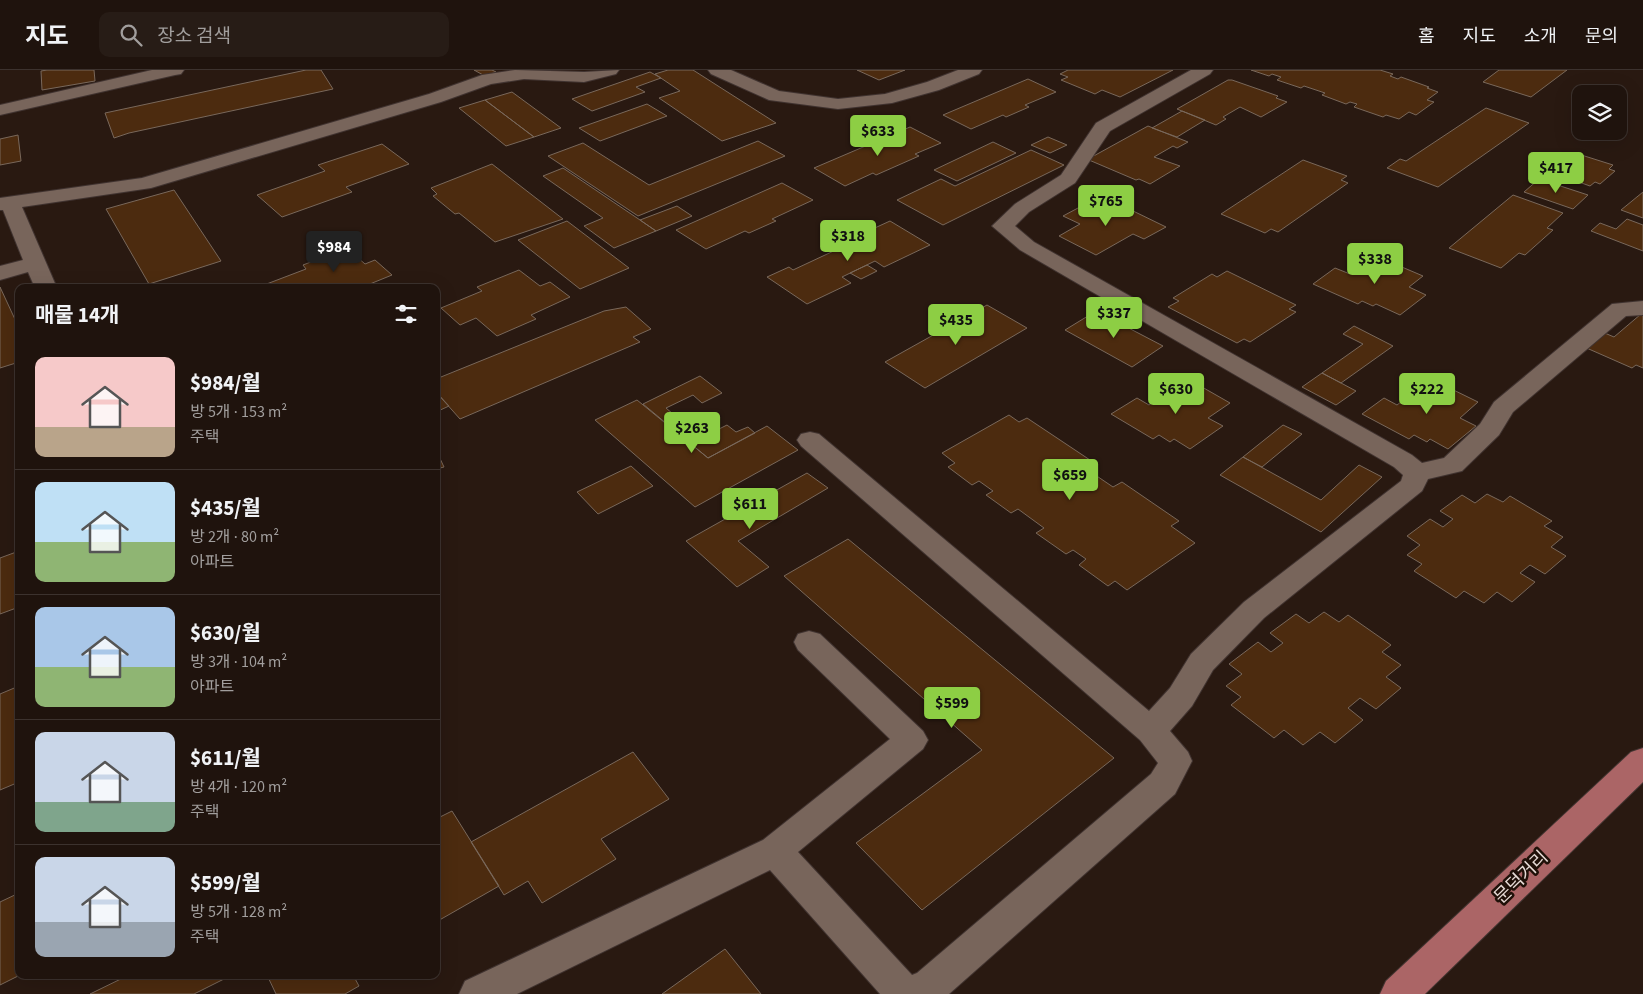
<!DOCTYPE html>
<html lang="ko">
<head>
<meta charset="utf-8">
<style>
  body { margin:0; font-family:"Source Sans 3","Noto Sans KR",sans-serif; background:#271c16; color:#f1f3f6; height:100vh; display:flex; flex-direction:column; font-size:19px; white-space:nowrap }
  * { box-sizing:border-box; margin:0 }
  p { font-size:16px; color:#a19e9d }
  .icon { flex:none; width:28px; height:28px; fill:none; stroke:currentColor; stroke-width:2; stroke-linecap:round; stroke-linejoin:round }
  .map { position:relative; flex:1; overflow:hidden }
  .drawer { position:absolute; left:15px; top:214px; width:425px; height:695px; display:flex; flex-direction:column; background:#1f130d; border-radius:10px; box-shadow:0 5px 20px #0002,0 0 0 1px #3c322e }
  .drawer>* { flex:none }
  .tools { position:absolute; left:1572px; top:15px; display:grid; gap:10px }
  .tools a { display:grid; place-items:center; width:55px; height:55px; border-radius:10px; background:#1f130d; box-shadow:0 5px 20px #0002,0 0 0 1px #3c322e; font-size:25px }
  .price { position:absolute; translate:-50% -42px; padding:0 11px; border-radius:5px; background:#8dce44; color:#111; font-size:16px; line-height:32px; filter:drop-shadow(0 1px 2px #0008) }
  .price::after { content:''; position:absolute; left:50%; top:30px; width:15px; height:11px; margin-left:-8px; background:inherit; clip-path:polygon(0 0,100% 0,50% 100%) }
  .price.on { background:#222; color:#fff }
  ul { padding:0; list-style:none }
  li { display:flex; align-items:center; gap:15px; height:125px; padding:0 20px }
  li+li { border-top:1px solid #3c322e }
  li span { display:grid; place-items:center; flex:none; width:140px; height:100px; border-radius:10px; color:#555 }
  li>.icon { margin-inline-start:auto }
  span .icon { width:60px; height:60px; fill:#fffc; stroke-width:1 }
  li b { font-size:21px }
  h2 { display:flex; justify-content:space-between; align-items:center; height:60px; padding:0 20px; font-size:21px }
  header { display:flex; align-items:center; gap:30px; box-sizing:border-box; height:70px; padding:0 25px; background:#1f130d; border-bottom:1px solid #3c322e }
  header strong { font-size:24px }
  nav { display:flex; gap:28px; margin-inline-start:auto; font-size:18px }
  .search { width:350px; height:45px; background:#271c16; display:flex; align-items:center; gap:12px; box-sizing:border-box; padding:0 18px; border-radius:10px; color:#a19e9d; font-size:19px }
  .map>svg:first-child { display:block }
  .building { fill:#4c2b0f; stroke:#79685b }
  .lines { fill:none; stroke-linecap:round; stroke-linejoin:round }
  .minor-casing { stroke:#403330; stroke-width:2 }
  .major-casing { stroke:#403330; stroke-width:2 }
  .minor { fill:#78655b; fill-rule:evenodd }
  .major { fill:#ab6566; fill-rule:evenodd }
  .labels { text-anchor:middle; stroke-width:5; stroke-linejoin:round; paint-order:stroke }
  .near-street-label { font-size:18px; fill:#e7dbd6; stroke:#1f1008 }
</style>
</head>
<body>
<header>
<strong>지도</strong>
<div class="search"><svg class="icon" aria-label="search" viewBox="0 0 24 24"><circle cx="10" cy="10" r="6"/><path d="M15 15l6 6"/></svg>장소 검색</div>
<nav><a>홈</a><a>지도</a><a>소개</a><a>문의</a></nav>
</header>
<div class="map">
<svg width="1643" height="924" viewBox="0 0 1643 924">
  <rect width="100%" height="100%" fill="#291911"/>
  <path class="building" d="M47,0H94L95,11L42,20L41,1Z
    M306,0H321L333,19L129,63L114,68L105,43Z
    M474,0H492L496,2L485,6Z
    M668,0H693L776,53L722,71L659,28L680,21L655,4Z
    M857,0H905L879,10Z
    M1068,0H1173L1120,27L1102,20L1095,24L1061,10L1068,7L1060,4Z
    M1251,0H1380L1393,4L1390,6L1398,9L1401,7L1429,17L1427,18L1438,22L1427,30L1434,32L1416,45L1409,42L1399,49L1386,45L1383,47L1354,37L1357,34L1350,32L1346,34L1322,25L1325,23L1304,16L1301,18L1277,10L1281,7L1272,4L1269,6Z
    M1499,0H1567L1531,27L1483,12Z
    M650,2L661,8L636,17L645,22L592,41L572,29Z
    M1028,9L1056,22L1025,35L1029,37L1006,47L1003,45L971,59L943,45Z
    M1228,10H1232L1278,26L1276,28L1287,32L1261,47L1240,37L1223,47L1226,49L1216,55L1177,39Z
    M512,22L561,58L534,67L485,30Z
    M485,30L534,67L506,76L459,38Z
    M647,34L667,46L600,71L579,58Z
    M1486,38L1529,53L1438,117L1387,98L1400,89L1406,91Z
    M1182,41L1205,50L1177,67L1152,58Z
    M1148,56L1188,72L1177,78L1173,76L1154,87L1180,96L1150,114L1139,109L1136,110L1089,90L1092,88H1090Z
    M910,57L941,73L915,84L919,86L876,105L873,103L845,116L814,98Z
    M18,65L21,91L0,95V69Z
    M1048,67L1067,75L1050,83L1031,75Z
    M758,71L785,86L638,146L548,86L583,73L649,115Z
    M993,72L1016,83L957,111L934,100Z
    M382,74L409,94L346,117L352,122L282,147L257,125L325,101L318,95Z
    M1031,80L1064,95L943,155L897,130L941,109L955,116Z
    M1575,83L1613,95L1609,99L1615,101L1600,114L1595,112L1590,116L1551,102Z
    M1303,90L1347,106L1341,110L1348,113L1278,162L1271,159L1265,163L1221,144Z
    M492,94L563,149L495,172L459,143L455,144L433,126L437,124L431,118Z
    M563,98L640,150L656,161L614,178L584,156L603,148L543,106Z
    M1539,109L1588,125L1573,139L1524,122Z
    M782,113L813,130L772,149L776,151L749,163L745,161L706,179L676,160Z
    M174,120L221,191L149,214L106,139Z
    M1643,122V148L1621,140Z
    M1513,125L1563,143L1547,158L1553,160L1525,185L1519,183L1501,198L1449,178Z
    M1093,130L1121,143L1129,139L1166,157L1144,169L1133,164L1096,185L1059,166L1080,154L1063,146Z
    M677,136L692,146L656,161L640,150Z
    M1627,149L1643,155V181L1591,161L1600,153L1616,159Z
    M567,151L629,198L580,219L518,170Z
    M890,151L930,175L884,197L875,191L842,207L851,213L807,234L767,207L789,197L793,200L870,164L866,162Z
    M347,178L365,194L375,190L392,205L360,218H266L264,215L306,199L303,195Z
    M1376,186L1423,206L1409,217L1426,225L1400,245L1376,234L1373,236L1362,231L1358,234L1313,214L1335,198L1350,204Z
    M867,195L877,201L861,209L850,203Z
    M519,200L540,216L550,212L570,227L531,245L536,249L497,266L476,248L460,255L441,238L482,221L477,217Z
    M1227,201L1296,235L1289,239L1296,242L1250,272L1244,269L1237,273L1168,237L1179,231L1173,228L1212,204L1217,207Z
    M0,217L19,258V292L0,298Z
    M987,235L1027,258L925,318L885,292Z
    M626,237L651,259L633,267L640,272L460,349L436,322V309L604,241Z
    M1096,241L1163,276L1132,297L1065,260Z
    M1641,244L1643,245V298L1636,295L1632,298L1582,276L1600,261L1614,267Z
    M1354,256L1393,276L1341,313L1322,303L1363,274L1343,264Z
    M1322,303L1341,313L1356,321L1336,335L1302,317Z
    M700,306L722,323L702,333L693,325L666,338L701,368L727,355L736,362L748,357L755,363L708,388L643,334Z
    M1188,309L1230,333L1208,348L1223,356L1190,379L1174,369L1170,372L1159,365L1153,369L1111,344L1137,328L1149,335Z
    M1431,309L1478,332L1460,348L1476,356L1448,379L1430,369L1427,372L1414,365L1409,369L1362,344L1384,328L1397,335Z
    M436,322L449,336L436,342Z
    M637,330L708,388L767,356L798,380L695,437L595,350Z
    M1009,345L1019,352L1027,348L1090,390L1082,396L1113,417L1122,412L1179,451L1171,456L1195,473L1127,520L1115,511L1108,516L1079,495L1086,489L1073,480L1066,484L1036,463L1044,458L1018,439L1011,443L986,425L993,421L979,411L972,415L948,397L955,393L942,383Z
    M1283,355L1302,364L1262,397L1243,387Z
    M436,380L444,397L436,399Z
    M1243,387L1321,430L1359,395L1382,407L1321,462L1220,405Z
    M631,396L653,416L598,444L577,422Z
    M807,403L828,418L738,471L769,497L737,517L686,471Z
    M1487,424L1503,432L1510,426L1552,451L1544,456L1563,467L1551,477L1566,486L1545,504L1530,495L1520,503L1535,512L1512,532L1497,522L1484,533L1464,521L1456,528L1414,501L1422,494L1407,485L1420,475L1407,466L1430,449L1443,457L1453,449L1440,441L1462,425L1475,433Z
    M848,469L1114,688L922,840L856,773L982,680L784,506Z
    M19,481V537L0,544V488Z
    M1324,542L1339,552L1348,545L1391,575L1382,582L1401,595L1386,607L1401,618L1376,639L1360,628L1348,638L1363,650L1335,673L1320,662L1303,675L1284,660L1274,668L1231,635L1241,627L1226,616L1242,604L1229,594L1258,572L1271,582L1283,573L1270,563L1296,544L1309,553Z
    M19,616V712L0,720V624Z
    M633,682L669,729L601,769L616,789L542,833L528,811L504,825L471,772Z
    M452,741L499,816L436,852V749Z
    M19,823V905H20L0,915V832Z
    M725,879L761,924H662Z
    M129,905H232L194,924H90Z
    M267,905H353L359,916L345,924H276Z"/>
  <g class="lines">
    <defs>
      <path id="minor" d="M152,0H184L181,4L175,5L0,45V35Z
        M515,0L584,2L619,0L616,4L584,12L524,9L491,14L441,32L151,118L22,137L57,218H35L28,202L0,210V196L23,190L3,140H0V128L142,108L429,24L482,5Z
        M708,0H731L779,21L838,29L885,24L927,12L958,0H982L979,4L939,20L892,33L838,39L769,30L711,4Z
        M1191,0H1213L1210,4L1110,61L1075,113L1029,142L1015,156L1034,172L1412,385L1422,393L1444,388L1480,354L1494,332L1612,234L1643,231V245L1626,246L1513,342L1499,365L1462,401L1428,409L1422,421L1264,548L1213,600L1192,636L1170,661L1188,682L1192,691L1175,724L949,924H880L770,800L517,924H459L465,911L763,770L890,669L798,580L794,572L798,564L809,561L820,564L923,661L928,670L923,679L798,782L912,905L917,903L1151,704L1158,693L1140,670L801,376L797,370L801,364L810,362L819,364L1149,641L1170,618L1191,584L1244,532L1401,411L1403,405L1394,397L1020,180L992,156L1015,134L1061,105L1096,53Z"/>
      <path id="major" d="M1643,678V712L1425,924H1380L1386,911L1631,682Z"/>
    </defs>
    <use href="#minor" class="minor-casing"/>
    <use href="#major" class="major-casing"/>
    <use href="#minor" class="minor"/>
    <use href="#major" class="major"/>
  </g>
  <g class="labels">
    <g class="near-street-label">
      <text transform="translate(1521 807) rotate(-44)" y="6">문덕거리</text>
    </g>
  </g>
</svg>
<div class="tools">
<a><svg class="icon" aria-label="layers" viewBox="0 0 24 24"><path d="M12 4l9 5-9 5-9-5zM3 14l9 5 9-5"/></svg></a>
</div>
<b class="price" style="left:878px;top:87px">$633</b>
<b class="price" style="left:1556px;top:124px">$417</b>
<b class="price" style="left:1106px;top:157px">$765</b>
<b class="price" style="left:848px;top:192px">$318</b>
<b class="price on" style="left:334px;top:203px">$984</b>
<b class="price" style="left:1375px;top:215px">$338</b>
<b class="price" style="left:1114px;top:269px">$337</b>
<b class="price" style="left:956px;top:276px">$435</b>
<b class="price" style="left:1176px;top:345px">$630</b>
<b class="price" style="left:1427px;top:345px">$222</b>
<b class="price" style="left:692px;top:384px">$263</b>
<b class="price" style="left:1070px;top:431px">$659</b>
<b class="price" style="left:750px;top:460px">$611</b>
<b class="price" style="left:952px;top:659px">$599</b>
<section class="drawer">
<h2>매물 14개<svg class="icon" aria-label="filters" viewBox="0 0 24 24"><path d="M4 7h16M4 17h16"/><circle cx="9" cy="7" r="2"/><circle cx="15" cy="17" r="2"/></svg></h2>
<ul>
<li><span style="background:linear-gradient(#f6c9c9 70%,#b9a48a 0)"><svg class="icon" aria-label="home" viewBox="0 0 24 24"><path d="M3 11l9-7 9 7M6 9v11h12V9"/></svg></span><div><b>$984/월</b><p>방 5개 · 153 m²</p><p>주택</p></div></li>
<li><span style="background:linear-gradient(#bfe0f5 60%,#8fb573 0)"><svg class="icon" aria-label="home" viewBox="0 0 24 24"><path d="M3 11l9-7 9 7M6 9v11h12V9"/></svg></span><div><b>$435/월</b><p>방 2개 · 80 m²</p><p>아파트</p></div></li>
<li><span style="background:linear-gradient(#a9c7e8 60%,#8fb573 0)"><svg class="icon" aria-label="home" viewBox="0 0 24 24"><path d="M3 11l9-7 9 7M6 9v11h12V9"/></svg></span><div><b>$630/월</b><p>방 3개 · 104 m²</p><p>아파트</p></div></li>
<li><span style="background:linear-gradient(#c9d6e8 70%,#7fa58c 0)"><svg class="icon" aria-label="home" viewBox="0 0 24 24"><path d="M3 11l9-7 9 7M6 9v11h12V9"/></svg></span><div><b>$611/월</b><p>방 4개 · 120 m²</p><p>주택</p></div></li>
<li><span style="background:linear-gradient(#c9d6e8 65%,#9aa5b1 0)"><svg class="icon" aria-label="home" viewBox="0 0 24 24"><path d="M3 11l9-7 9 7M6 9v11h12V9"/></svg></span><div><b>$599/월</b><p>방 5개 · 128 m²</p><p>주택</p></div></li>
</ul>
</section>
</div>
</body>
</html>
